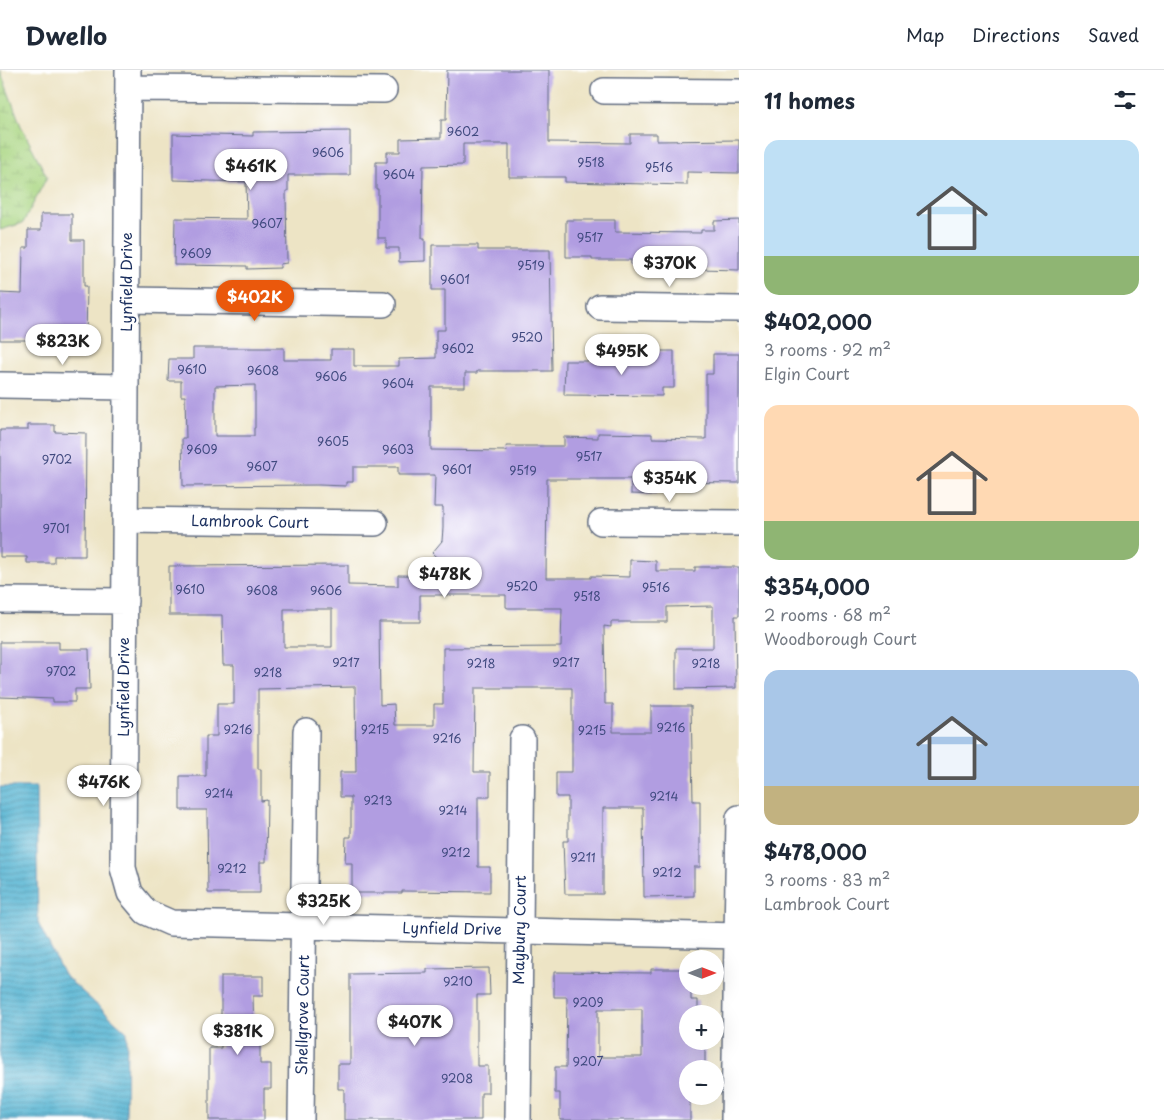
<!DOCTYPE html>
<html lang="en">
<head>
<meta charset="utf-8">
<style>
  body { margin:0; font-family:"Playpen Sans",sans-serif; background:#f6f6f7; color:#1f2937; height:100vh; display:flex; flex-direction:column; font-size:19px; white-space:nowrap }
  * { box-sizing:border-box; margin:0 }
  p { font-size:16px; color:#747a83 }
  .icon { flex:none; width:28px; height:28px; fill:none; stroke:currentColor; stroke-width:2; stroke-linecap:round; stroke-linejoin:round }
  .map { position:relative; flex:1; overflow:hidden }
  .side { display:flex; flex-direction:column; background:#fff; width:425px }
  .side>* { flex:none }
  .needle { width:32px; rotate:90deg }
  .fabs { position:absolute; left:679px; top:880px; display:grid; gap:10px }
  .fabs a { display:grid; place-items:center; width:45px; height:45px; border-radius:50%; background:#fff; box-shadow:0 5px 20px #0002; font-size:25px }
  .price { position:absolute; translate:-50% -42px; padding:0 11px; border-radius:18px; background:#fff; color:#222; font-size:16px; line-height:32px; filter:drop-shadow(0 1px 2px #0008) }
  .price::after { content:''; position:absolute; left:50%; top:30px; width:15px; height:11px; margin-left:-8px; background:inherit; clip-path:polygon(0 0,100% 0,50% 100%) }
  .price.current { background:#ea580c; color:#fff }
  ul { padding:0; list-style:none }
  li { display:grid; align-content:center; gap:10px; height:265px; padding:0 25px }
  li span { display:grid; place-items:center; height:155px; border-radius:15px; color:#555 }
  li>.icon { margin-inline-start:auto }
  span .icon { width:90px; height:90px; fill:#fffc; stroke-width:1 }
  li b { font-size:21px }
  h2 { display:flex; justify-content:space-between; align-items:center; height:60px; padding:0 25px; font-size:21px }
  header { display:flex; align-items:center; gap:30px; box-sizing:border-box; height:70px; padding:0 25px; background:#fff; border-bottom:1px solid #e0e1e3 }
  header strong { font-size:24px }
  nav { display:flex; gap:28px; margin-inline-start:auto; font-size:18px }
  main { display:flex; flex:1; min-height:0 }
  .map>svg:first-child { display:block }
  .wetland { fill:url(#wetland-marsh); stroke:#628270 }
  .water { fill:url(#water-rules); stroke:#377198 }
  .building { fill:#b19de1; fill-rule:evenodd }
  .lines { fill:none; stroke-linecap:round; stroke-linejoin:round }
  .minor-casing { stroke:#646e82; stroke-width:28 }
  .minor { stroke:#fff; stroke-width:25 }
  .labels { text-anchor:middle; stroke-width:5; stroke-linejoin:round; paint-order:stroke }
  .number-label { font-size:12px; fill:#404a7f }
  .street-label { font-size:15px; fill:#1b2f5e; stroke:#fff }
</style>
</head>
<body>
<header>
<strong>Dwello</strong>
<nav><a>Map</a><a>Directions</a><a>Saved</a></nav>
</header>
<main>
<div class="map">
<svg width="739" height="1050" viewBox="0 0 739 1050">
  <defs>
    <pattern id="wetland-marsh" width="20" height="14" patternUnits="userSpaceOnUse" patternTransform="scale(1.25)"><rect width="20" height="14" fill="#a9d581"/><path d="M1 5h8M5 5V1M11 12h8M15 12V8" fill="none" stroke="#91b772"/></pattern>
    <pattern id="water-rules" width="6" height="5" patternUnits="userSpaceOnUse" patternTransform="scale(1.25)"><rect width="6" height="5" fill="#53b3d1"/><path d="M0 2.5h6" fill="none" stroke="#4492ad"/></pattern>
  </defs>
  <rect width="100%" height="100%" fill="#fff"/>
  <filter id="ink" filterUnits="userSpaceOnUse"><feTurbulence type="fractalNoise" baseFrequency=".02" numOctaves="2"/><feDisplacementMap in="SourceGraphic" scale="10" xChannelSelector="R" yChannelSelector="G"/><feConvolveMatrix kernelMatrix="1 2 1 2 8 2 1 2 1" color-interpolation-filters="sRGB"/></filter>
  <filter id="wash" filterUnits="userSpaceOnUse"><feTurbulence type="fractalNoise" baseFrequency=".0096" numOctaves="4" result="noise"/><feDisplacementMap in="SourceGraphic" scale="20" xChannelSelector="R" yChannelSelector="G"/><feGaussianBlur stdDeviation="1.12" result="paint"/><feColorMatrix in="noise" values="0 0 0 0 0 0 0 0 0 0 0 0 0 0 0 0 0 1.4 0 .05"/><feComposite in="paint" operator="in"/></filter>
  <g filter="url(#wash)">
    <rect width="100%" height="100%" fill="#ede4c5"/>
    <path class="wetland" d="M0,0L21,56L47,107L23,153L0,160Z"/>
    <path class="water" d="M0,717H36L38,853L64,905L127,962L126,1050H0Z"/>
    <g id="blocks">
      <path class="building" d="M447,0H549V72L630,73V64H657V71L739,70V103L687,102V115L565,112V107H509V74H463V95L423,96L422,169H425V191L399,192V178H386V168H378V119H376V92H387V82H400V69L441,68V50H446Z
        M350,61V105H288V121H286L287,193L280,194V198L247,199V196L174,195L175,148L247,149L246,112L173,110V64L253,66V62Z
        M41,144H72V170H84V216H87L86,271H55V276H29V270H0V223L22,224L23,178H28V160H41Z
        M566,150H615V162L701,163V160H714V151L739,150V200L659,198V194H631V190H592V187H566Z
        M432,175H478V180H550L552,301H477V303H465V317H431V380L507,381L506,376H564V367L598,368V363L652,364V368L706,369V304H713V284H739V413L656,412V425L631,424V409H547L546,508H591V506L630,507V490L656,491V501H695V497H739V546H735L736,618L676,619V578H713V536L667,537V552H611V557L604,556L605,634H613V662H651V636H691L693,731H700V797H694V826L644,827L643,738H603V824H565L563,771H568V727H556V702H572V618H475L474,702H490V727H478V797H490V822L402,821V823H352V793H345L346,767H351V727H340V702H356L355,617L258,619V699H261V731L267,730L266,792H260V823H208L207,740H180V706H206V666H217V634H234V595H223L222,545H169V496L348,495V515L398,516V505L456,506L432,483L442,471L443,458V437H434L435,405H398V397H353V412H346V416L319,415L183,416L182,368H186L185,326H181V311H168L169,289H193V278H284V290H331V279H354V296H399V289L436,288V260H445V220H432ZM255,315V358H254V366H215V316ZM420,525H506V537L508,538H562L561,577L443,578V634H434V655H395L394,634L380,635L379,552H420ZM284,539H332V577H284Z
        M654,281H674V318H662V326L564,325L565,291H629V284H654Z
        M28,355H55V362L86,363L85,486H54V493H27V487H0V360H28Z
        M0,572H59V579H89L90,619H75V632H53V629L0,627Z
        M489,898L490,925H477V996H488V1023H481V1050H344V1019H338V994H350V904L427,903V899Z
        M651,899H688V916H691V930H698V944H688V971L705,972V998L688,999V1026H690V1050H560V1023H555V997H566L567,927H554V902L651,903ZM598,939H642V987H598Z
        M221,906H263V926H253L254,968H260V994H271V1019H264V1050H209V978H221Z"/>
    </g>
  </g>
  <g filter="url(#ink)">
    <use href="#blocks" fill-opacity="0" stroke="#646e82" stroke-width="1"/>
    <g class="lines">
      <defs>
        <path id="minor" d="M128,0L123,798L130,823L146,842L171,853L739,866
          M128,18L384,20
          M604,21L739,22
          M127,230L383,234
          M600,237L739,239
          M0,315L126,317
          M125,450L375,453
          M601,452L739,453
          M0,530L125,531
          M301,1050L306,661
          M518,1050L522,669
          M734,1050L739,748"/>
      </defs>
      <use href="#minor" class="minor-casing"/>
      <use href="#minor" class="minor"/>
    </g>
  </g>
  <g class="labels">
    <g class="number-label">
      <text x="463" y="66">9602</text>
      <text x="328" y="87">9606</text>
      <text x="591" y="97">9518</text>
      <text x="659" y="102">9516</text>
      <text x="399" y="109">9604</text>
      <text x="267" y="158">9607</text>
      <text x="590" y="172">9517</text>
      <text x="196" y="188">9609</text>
      <text x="531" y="200">9519</text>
      <text x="455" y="214">9601</text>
      <text x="527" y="272">9520</text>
      <text x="458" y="283">9602</text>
      <text x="192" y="304">9610</text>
      <text x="263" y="305">9608</text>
      <text x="331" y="311">9606</text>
      <text x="398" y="318">9604</text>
      <text x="333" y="376">9605</text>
      <text x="202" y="384">9609</text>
      <text x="398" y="384">9603</text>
      <text x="589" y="391">9517</text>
      <text x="57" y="394">9702</text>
      <text x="262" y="401">9607</text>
      <text x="457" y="404">9601</text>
      <text x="523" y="405">9519</text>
      <text x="56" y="463">9701</text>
      <text x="522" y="521">9520</text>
      <text x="656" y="522">9516</text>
      <text x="190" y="524">9610</text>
      <text x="262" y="525">9608</text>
      <text x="326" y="525">9606</text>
      <text x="587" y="531">9518</text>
      <text x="346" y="597">9217</text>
      <text x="566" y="597">9217</text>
      <text x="481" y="598">9218</text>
      <text x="706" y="598">9218</text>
      <text x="61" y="606">9702</text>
      <text x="268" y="607">9218</text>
      <text x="671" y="662">9216</text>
      <text x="238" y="664">9216</text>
      <text x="375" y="664">9215</text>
      <text x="592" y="665">9215</text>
      <text x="447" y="673">9216</text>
      <text x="219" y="728">9214</text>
      <text x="664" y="731">9214</text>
      <text x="378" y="735">9213</text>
      <text x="453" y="745">9214</text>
      <text x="456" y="787">9212</text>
      <text x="583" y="792">9211</text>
      <text x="232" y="803">9212</text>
      <text x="667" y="807">9212</text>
      <text x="458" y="916">9210</text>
      <text x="588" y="937">9209</text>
      <text x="588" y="996">9207</text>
      <text x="457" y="1013">9208</text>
    </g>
    <g class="street-label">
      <text transform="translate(127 212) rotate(-90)" y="5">Lynfield Drive</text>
      <text transform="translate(250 452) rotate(1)" y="5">Lambrook Court</text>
      <text transform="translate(124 617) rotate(-90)" y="5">Lynfield Drive</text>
      <text transform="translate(452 859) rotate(1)" y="5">Lynfield Drive</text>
      <text transform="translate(520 860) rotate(-89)" y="5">Maybury Court</text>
      <text transform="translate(303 945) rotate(-89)" y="5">Shellgrove Court</text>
    </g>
  </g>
</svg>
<div class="fabs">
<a><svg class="needle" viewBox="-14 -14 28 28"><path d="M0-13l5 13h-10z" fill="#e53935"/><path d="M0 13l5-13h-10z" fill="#747a83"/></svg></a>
<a>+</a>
<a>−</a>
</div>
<b class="price" style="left:251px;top:121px">$461K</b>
<b class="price" style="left:670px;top:218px">$370K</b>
<b class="price current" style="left:255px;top:252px">$402K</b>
<b class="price" style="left:63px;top:296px">$823K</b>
<b class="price" style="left:622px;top:306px">$495K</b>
<b class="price" style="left:670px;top:433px">$354K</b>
<b class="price" style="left:445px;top:529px">$478K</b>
<b class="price" style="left:104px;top:737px">$476K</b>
<b class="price" style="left:324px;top:856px">$325K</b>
<b class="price" style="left:415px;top:977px">$407K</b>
<b class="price" style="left:238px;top:986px">$381K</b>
</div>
<section class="side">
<h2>11 homes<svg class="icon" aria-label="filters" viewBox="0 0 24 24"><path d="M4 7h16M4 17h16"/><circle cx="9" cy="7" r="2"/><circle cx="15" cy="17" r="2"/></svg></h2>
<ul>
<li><span style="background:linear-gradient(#bfe0f5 75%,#8fb573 0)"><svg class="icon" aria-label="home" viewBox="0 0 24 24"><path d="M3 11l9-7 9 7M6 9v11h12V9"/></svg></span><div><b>$402,000</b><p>3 rooms · 92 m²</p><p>Elgin Court</p></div></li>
<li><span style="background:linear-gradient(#ffd9b3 75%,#8fb573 0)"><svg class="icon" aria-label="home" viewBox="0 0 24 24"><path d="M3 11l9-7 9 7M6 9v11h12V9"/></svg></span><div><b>$354,000</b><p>2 rooms · 68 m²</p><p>Woodborough Court</p></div></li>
<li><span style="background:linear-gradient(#a9c7e8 75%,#c2b280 0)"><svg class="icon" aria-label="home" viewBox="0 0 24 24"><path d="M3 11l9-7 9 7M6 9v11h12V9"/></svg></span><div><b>$478,000</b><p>3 rooms · 83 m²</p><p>Lambrook Court</p></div></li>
</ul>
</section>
</main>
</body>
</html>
